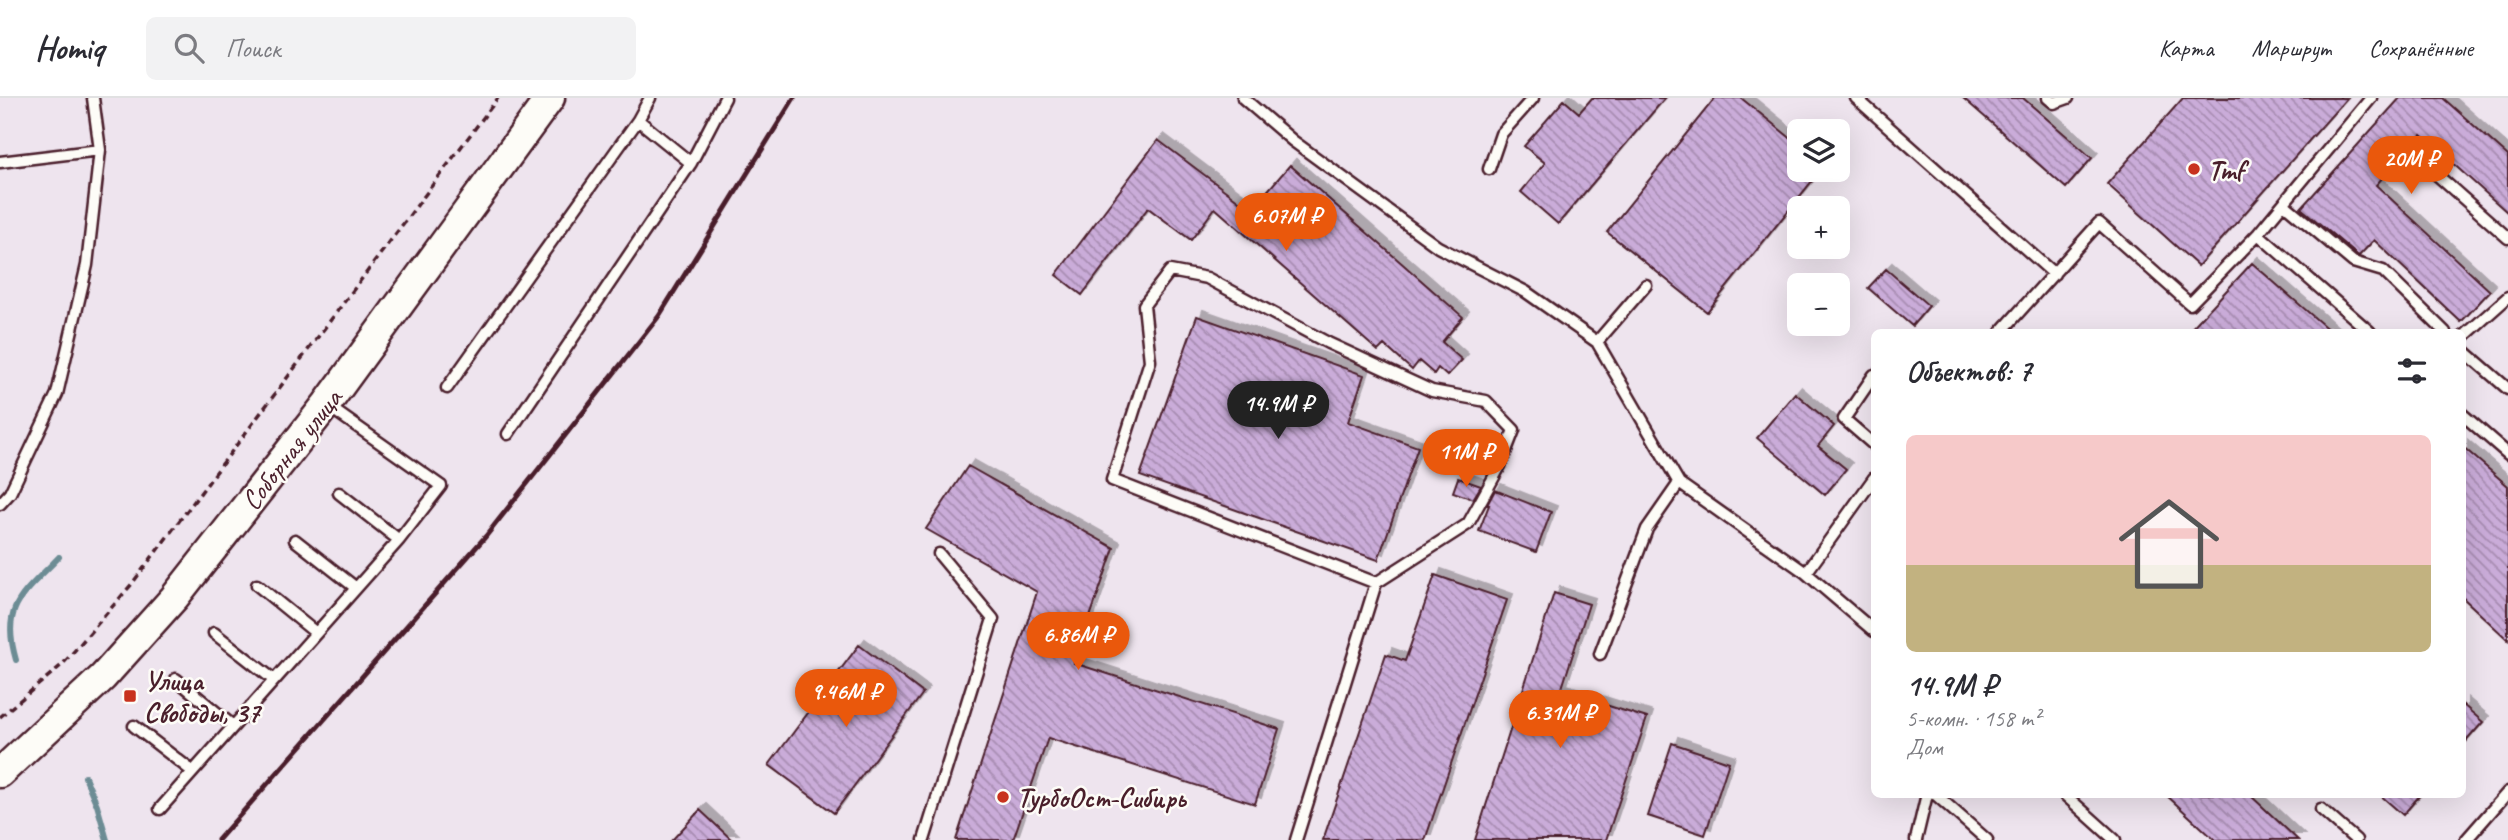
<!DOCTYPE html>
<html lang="ru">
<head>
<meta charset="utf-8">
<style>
  body { margin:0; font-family:Caveat,sans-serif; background:#f2f2f3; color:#2b2b33; height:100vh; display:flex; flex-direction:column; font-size:26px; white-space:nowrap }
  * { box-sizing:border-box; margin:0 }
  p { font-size:23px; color:#7c7c81 }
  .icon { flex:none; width:38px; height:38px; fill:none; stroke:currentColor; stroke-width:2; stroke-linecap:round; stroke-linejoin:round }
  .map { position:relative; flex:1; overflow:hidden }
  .details { position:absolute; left:1871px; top:231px; width:595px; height:469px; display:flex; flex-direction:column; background:#fff; border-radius:10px; box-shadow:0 7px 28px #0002 }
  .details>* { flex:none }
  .buttons { position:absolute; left:1787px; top:21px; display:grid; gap:14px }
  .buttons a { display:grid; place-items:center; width:63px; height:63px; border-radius:10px; background:#fff; box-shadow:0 7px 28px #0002; font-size:35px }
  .price { position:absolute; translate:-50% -60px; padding:0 16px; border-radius:24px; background:#ea580c; color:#fff; font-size:23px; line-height:46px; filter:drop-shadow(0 2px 4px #0008) }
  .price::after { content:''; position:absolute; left:50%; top:42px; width:21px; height:16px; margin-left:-10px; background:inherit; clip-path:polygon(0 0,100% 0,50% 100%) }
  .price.selected { background:#222; color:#fff }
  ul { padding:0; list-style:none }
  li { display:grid; align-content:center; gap:14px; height:371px; padding:0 35px }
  li span { display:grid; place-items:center; height:217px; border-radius:10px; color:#555 }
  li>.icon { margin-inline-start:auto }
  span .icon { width:126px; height:126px; fill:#fffc; stroke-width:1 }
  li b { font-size:30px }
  h2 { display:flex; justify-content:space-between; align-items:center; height:84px; padding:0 35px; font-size:30px }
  header { display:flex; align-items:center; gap:42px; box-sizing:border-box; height:98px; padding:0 35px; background:#fff; border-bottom:2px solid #e1e1e2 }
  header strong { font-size:33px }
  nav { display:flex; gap:38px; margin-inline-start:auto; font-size:24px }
  .search { width:490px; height:63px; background:#f2f2f3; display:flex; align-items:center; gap:18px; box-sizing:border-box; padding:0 24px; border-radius:10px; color:#7c7c81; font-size:26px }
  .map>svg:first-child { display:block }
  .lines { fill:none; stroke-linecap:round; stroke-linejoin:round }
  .stream { stroke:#6c8c94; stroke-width:6 }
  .building { fill:url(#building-back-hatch); stroke:#4a1f2b; stroke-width:2; filter:url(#shadow) }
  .lane-casing { stroke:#4a1f2b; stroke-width:15 }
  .secondary-casing { stroke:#4a1f2b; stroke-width:33 }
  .path { stroke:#4a1f2b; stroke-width:3.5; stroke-dasharray:7 5; stroke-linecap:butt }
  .lane { stroke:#fdfcf7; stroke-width:10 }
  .secondary { stroke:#fdfcf7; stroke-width:28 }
  .rail { stroke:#4a1f2b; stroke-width:5 }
  .poi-dot { fill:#c8321e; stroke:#fdfcf7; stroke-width:2.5 }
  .labels { text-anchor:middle; stroke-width:5; stroke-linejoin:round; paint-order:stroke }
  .poi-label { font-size:28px; font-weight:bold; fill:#4a1f2b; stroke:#fdfcf7; text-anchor:start }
  .street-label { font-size:28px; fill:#4a1f2b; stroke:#fdfcf7 }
</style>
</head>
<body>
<header>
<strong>Homiq</strong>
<div class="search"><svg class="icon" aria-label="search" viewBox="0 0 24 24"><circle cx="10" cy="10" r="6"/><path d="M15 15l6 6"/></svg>Поиск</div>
<nav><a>Карта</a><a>Маршрут</a><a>Сохранённые</a></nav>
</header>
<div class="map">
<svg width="2508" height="742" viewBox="0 0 2508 742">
  <defs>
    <pattern id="building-back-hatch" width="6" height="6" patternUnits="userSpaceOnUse" patternTransform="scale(1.75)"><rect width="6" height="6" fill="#caacd9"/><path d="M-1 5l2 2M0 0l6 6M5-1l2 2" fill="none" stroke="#a68bb0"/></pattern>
    <filter id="shadow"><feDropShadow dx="6" dy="-6" stdDeviation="0" flood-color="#0004"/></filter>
  </defs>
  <rect width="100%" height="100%" fill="#eee4ee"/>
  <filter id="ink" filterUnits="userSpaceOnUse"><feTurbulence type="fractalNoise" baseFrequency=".0143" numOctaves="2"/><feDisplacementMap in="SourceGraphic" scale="14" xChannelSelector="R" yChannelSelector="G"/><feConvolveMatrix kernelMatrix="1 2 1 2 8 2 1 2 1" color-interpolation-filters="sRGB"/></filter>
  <g filter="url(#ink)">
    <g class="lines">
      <path class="stream" d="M16,562C0,507 24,496 59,459
        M85,679L97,707L107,742"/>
    </g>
    <path class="building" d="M1592,0H1665L1558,126L1521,94L1545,65L1524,48L1564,2L1579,15Z
      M1715,0H1741L1799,47V72H1821L1707,214L1607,134Z
      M1963,0H2023L2092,60L2066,90Z
      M2183,0H2347L2198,168L2107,86Z
      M2400,0H2443L2508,58V115L2421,37L2376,87L2490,193L2461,224L2374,142L2359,158L2357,157L2301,110Z
      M1158,42L1251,112L1290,67L1463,219L1442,244L1462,262L1447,278L1438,270L1434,276L1419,263L1412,272L1384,247L1378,253L1215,110L1191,142L1148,110L1082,197L1056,177Z
      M2252,165L2331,234H2188Z
      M1886,171L1929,208L1912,228L1868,190Z
      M1197,218L1364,277L1348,324L1418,349L1378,462L1140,378Z
      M1795,295L1834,328L1818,348L1846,371L1825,397L1757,340Z
      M2462,348L2508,388V542L2462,499Z
      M968,368L1114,450L1074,565L1279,631L1255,706L1048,640L1013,742H956L1037,494L926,431Z
      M1458,380L1481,388L1473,401L1453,394Z
      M1495,392L1551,414L1536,454L1479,433L1489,407H1487Z
      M1435,477L1507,502L1425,742H1323L1386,556L1405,563Z
      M1554,495L1589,506L1561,593L1647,620L1606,742H1475Z
      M859,547L923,595L834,715L769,667Z
      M2462,606L2483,624L2462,648Z
      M1672,645L1729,664L1705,737L1648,718Z
      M2165,696H2249L2298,742H2215Z
      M2379,696H2421L2403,717Z
      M700,712L732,742H672Z"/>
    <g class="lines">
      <defs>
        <path id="lane" d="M1243,0L1293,43L1438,149L1526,194L1597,244L1679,385L1806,475L1874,533
          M1856,0L2054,176
          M2048,0L2054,5L2068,0
          M638,22L691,65
          M0,64L100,52
          M2428,69L2508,140
          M1489,71L1501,36L1533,0
          M2284,106L2353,164L2383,173L2445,234
          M2258,136L2370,234
          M2001,234L2099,125L2190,206L2258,136L2371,0
          M2462,240L2508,199
          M1597,244L1646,187
          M2462,251L2508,291
          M1874,277L1844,321L1874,347
          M447,290L638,22L650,0
          M2462,316L2508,356
          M508,336L691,65L725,0
          M339,395L399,442
          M0,406L10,395L57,296L87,167L100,52L93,0
          M295,442L356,490
          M1806,475L1874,380
          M257,487L316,535
          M214,535L274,582
          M1600,556L1647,431L1679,385
          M176,581L233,628
          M134,628L192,673
          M1935,696L1987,742
          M2064,696L2115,742
          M160,711L399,442L441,388L328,308
          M2321,711L2356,742
          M924,742L993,521L939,456
          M1296,742L1376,485L1112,382L1150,263L1144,207L1170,173L1207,180L1328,245L1432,293L1486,303L1514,332L1500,368L1468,426L1376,485
          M1916,742L1927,696
          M2466,742L2508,694"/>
        <path id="secondary" d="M0,675L103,579L174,500L326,307L550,0"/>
      </defs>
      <use href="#lane" class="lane-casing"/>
      <use href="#secondary" class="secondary-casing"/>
      <path class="path" d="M0,619L63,566L131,487L498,0"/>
      <use href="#lane" class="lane"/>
      <use href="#secondary" class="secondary"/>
      <path class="rail" d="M218,742L486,438L659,218L794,0"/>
    </g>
  </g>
  <g class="poi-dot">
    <circle cx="2194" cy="71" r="7"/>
    <rect x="123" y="591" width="14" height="14" rx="3.5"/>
    <circle cx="1003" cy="699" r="7"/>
  </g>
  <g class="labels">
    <g class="poi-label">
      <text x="2208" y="81">Tmf</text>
      <text x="144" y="592">Улица<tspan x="144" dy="32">Свободы, 37</tspan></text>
      <text x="1017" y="709">ТурбоОст-Сибирь</text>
    </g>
    <g class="street-label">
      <text transform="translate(291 351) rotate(-52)" y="10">Соборная улица</text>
    </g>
  </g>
</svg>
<div class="buttons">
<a><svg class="icon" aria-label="layers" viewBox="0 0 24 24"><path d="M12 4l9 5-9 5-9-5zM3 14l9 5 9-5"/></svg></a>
<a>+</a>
<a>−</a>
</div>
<b class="price" style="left:2411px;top:98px">20M ₽</b>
<b class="price" style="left:1286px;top:155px">6.07M ₽</b>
<b class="price selected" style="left:1278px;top:343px">14.9M ₽</b>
<b class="price" style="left:1466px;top:391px">11M ₽</b>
<b class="price" style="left:1078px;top:574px">6.86M ₽</b>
<b class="price" style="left:846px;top:631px">9.46M ₽</b>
<b class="price" style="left:1560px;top:652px">6.31M ₽</b>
<section class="details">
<h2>Объектов: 7<svg class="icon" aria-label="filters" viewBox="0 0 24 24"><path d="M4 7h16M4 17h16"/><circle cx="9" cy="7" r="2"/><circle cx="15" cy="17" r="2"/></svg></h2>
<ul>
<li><span style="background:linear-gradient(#f6c9c9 60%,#c2b280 0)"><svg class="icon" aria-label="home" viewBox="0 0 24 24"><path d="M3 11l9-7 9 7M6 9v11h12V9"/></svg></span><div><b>14.9M ₽</b><p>5-комн. · 158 m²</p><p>Дом</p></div></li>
</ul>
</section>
</div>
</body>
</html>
